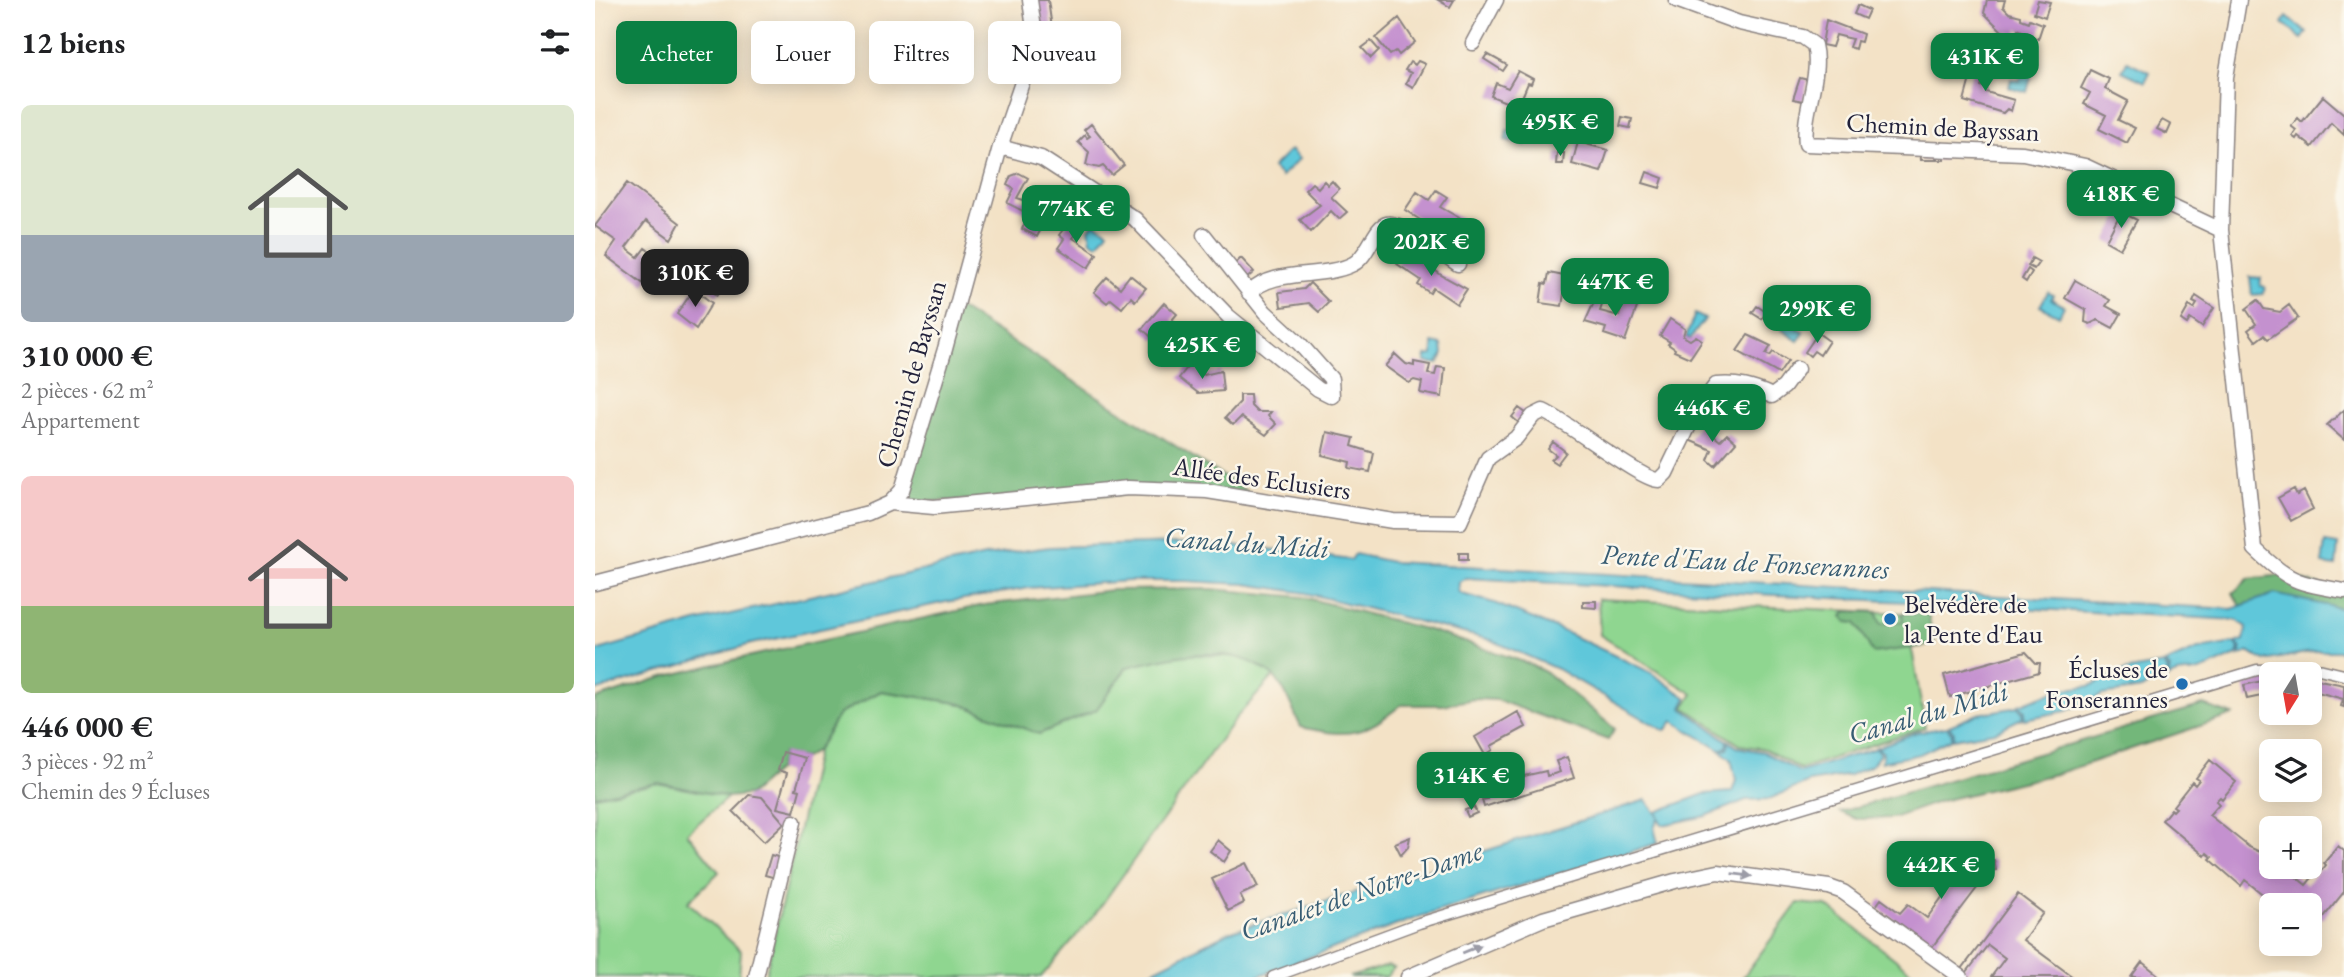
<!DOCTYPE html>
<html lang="fr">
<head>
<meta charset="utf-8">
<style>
  body { margin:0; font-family:"EB Garamond",serif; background:#f2f2f2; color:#202124; height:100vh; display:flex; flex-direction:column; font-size:26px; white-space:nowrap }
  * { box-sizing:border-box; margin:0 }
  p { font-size:23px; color:#757577 }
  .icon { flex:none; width:38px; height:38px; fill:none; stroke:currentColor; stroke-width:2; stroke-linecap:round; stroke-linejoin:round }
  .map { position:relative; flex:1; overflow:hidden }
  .side { display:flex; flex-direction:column; background:#fff; width:595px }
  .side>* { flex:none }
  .top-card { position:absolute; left:21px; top:21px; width:665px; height:63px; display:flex; gap:14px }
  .needle { width:46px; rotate:191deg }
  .tools { position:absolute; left:1664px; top:662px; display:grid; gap:14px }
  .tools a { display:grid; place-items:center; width:63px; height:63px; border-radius:10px; background:#fff; box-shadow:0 4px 18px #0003; font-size:35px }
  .price { position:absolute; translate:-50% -60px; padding:0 16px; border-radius:14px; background:#0b8043; color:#fff; font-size:23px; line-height:46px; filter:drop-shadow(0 2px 4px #0008) }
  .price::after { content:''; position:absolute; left:50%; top:42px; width:21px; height:16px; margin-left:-10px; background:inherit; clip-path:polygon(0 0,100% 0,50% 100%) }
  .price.current { background:#222; color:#fff }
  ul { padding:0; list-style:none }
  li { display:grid; align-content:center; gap:14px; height:371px; padding:0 21px }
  li span { display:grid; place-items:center; height:217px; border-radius:10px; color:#555 }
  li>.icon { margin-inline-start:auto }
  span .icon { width:126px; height:126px; fill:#fffc; stroke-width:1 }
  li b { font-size:30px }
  h2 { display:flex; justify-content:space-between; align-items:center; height:84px; padding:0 21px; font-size:30px }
  .chip { padding:0 24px; border-radius:10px; background:#fff; box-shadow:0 4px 18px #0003; font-size:24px; line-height:63px }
  .chip.current { background:#0b8043; color:#fff }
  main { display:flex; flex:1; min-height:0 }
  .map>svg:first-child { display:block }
  .green { fill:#8fd690; stroke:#587c66; stroke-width:2 }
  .forest { fill:#73b77a; stroke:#4a6c5a; stroke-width:2 }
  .water { fill:#5ec7da; stroke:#40748a; stroke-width:2 }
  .building { fill:#c491cf }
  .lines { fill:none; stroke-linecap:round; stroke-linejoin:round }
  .pedestrian-casing { stroke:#8a8280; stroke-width:13 }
  .minor-casing { stroke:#8a8280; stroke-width:17 }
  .pedestrian { stroke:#fff; stroke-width:10 }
  .minor { stroke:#fff; stroke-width:14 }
  .oneway { fill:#9c9ca7 }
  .poi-dot { fill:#1f6fb2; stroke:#fbf7ec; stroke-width:2.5 }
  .labels { text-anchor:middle; stroke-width:5; stroke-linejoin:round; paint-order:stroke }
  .street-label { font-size:26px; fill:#22223b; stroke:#fbf7ec }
  .poi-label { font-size:26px; fill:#22223b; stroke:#fbf7ec; text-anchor:start }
  .water-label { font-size:28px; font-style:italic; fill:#375c73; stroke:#fbf7ec }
</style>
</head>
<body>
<main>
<section class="side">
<h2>12 biens<svg class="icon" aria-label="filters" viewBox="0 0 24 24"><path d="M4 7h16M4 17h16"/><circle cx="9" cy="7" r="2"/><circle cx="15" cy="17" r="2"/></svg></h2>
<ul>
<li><span style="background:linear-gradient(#dfe7d0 60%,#9aa5b1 0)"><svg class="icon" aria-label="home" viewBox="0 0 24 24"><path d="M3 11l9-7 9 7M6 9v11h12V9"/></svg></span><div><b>310 000 €</b><p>2 pièces · 62 m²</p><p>Appartement</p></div></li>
<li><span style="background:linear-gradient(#f6c9c9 60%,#8fb573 0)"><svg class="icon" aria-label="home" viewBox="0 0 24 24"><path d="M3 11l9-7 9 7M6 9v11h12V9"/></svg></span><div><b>446 000 €</b><p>3 pièces · 92 m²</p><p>Chemin des 9 Écluses</p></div></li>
</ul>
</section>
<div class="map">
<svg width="1749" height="977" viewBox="0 0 1749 977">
  <rect width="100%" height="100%" fill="#fbf7ec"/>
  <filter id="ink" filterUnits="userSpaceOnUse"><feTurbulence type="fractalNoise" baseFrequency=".0143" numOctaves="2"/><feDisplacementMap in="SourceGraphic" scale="14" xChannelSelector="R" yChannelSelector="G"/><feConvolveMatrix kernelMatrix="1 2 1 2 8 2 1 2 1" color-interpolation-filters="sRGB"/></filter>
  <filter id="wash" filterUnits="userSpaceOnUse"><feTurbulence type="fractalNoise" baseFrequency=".00686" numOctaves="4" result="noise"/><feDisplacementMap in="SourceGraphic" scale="28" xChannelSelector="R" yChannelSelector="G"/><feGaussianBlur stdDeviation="1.57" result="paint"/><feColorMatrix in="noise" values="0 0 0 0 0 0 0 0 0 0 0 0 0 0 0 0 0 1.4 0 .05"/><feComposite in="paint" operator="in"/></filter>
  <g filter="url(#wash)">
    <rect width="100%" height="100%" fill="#f3e2c6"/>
    <path class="green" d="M1003,599L1307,613L1318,655L1330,727L1205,769L1170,749L1145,745L1089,707L1098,694L1005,635Z
      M584,654L649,657L679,676L640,719L500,914L446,977H170L222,750L244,714L286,691L363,703L444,734L501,710L532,667Z
      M63,783L133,797L92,833L124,872L93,902L146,951L144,977H0V796Z
      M1203,903L1232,906L1323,977H1148Z
      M793,966L799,968L791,977H754Z"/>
    <path class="forest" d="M361,306L656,494L612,491L295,503L307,490Z
      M1687,575L1749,591V609L1677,595L1645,606L1638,593L1653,579Z
      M616,589L708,597L837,631L935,664L952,673L1020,729L1013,740L902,700L879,699L848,705H806C768,736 753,738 706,727C698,712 690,686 677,675C637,641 578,656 532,667L501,710L444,734L363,703L286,691L244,714L222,750L210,758L188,753L183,770L154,795L133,797L63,783L0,796V699L68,677L138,660L389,605L517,590Z
      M1252,611L1281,612L1286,624L1308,621L1307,613L1333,614L1340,645L1278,653L1261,623L1252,622L1247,616Z
      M1608,705L1638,715L1464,773L1346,801L1298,818L1261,819L1245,812Z"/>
    <path class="water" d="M1692,17L1712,33L1707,39L1688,23Z
      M1532,61L1555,72L1550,82L1527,71Z
      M1427,71L1437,73L1432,92L1414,87L1416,79L1424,81Z
      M912,130L933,135L930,145L910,140Z
      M695,150L704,159L686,177L677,168Z
      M499,222L513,231L503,245L496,241L494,229Z
      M1007,270L1014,272L1016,279L1011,286L1003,288L996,283L995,276H1004Z
      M1655,277L1666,278L1665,286L1670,287L1668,294L1657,295Z
      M1453,292L1458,295L1456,299L1469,306L1464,316L1445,306Z
      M1100,314L1110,319L1095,339L1091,337Z
      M1193,320L1209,333L1203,341L1186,329Z
      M838,343L847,345L848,354L843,364L830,362L831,356L838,355Z
      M584,543L657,547L756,560L760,554L797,562L1637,609L1679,594L1749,609V651H1721L1670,661L1653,652L1644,656L1646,648L1641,643L1649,640L1652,627L1641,620L871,578L864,582L863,591L867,594L899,603L963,629L1055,672L1092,698L1087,708L1133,741L1132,747L1125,750L1078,721L1070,731L962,669L896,640L711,593L650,584L590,581H534L434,588L351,602L156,644L0,691V651L105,621L390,556L455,547Z
      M1730,543L1743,545L1741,566L1727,564Z
      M1639,643L1644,648L1642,655C1628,660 1616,669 1600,672C1591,674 1581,672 1573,678L1575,669L1570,663L1603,649Z
      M1568,664L1573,670L1571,676L1546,689L1507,695L1471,711L1429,719L1430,711L1424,705L1463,690L1495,686L1524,672Z
      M1423,707L1428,712L1427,718L1399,732L1358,739L1359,732L1354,726L1383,714Z
      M1352,727L1357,733L1356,739L1325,754L1286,762L1288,753L1282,747L1285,746L1322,732Z
      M1134,741L1142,747L1169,752L1205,772L1281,748L1285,754L1277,765L1255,775L1214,782L1174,799L1151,800L1111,816L1067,825L1061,812L1109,794L1137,792L1141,780L1136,759L1126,751L1133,748Z
      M1051,800L1064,817L1059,828L1063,843L824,917L660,977H545L634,932Z"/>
    <g id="blocks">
      <path class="building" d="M439,0H453L457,28L445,31Z
        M843,0H859L855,7Z
        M1392,0H1410L1408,7L1414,13L1426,16V19L1434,22L1435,19L1448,24L1443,39L1423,29L1422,35L1407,31L1389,13Z
        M1443,0L1455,2L1450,17L1439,13Z
        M1263,5L1274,10L1270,19L1259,14Z
        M804,18L820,42L804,55L801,51L795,55L781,38Z
        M1231,20L1268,34L1266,42L1262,41L1260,49L1254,47L1257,39L1241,35L1237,47L1227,45Z
        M1382,34L1397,38L1393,53L1378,49Z
        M776,41L784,50L776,58L767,48Z
        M892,54L912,65L908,71L889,59Z
        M1400,58L1412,61L1409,74L1397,70Z
        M823,61L830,64L818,87L811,83L816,73L810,70L815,62L820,65Z
        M1379,64L1391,67L1386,86L1392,88L1391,92L1419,100L1416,111L1412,109L1408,113L1369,101Z
        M1495,70L1514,79L1510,89L1533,101L1523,120L1540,128L1532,143L1504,129L1511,115L1489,104L1495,93L1486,88Z
        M923,71L938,79L936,84L933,83L923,107L896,96L901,83L913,88Z
        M1205,78L1213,80L1208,101L1198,99Z
        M1728,96L1749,114V135L1736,123L1717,147L1703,136L1701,139L1697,136L1701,130L1696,126L1703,118L1707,122Z
        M1027,117L1037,119L1035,128L1025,126Z
        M1567,120L1576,125L1572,134L1562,129Z
        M496,124L529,165L517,175L508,166L504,168L491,165L494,152L483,142L490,135L492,138L495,136L489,130Z
        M983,142L1013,150L1006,172L977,164Z
        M1325,151L1349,155V160H1326Z
        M962,153H969L968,164H961Z
        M1052,172L1068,178L1065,188L1048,183Z
        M424,173L433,178L422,198L444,205L446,201L457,207L442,237L427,229L434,214L412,203L419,189L412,185L416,176Z
        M1496,175L1507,181L1502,190L1491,184Z
        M729,181L733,185L737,181L744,189L736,197L752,212L744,219L736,211L716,232L705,220L725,205L710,190L717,183L723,188Z
        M32,183L85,223L76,239L51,221L31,248L43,257L50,248L65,259L50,285L11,256L21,241L0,226Z
        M841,190L852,197L845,207L884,229L871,248L836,221L833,225L810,210L822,192L834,200Z
        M1526,212L1542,220L1525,249L1511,241Z
        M476,219L486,226L478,238L502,254L493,268L463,248L469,239L464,235Z
        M812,249L846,275L872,289L862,304L838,288L835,293L823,285L826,280L802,264Z
        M646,258L659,272L650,280L637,267Z
        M1437,258L1444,262L1439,269L1433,266Z
        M120,261L125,265L120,272L132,282L122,295L104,282Z
        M1433,269L1437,272L1431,282L1427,279Z
        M954,273L969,276L968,281L971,282L967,306L945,303L948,283L952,284Z
        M535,275L551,288L540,301L536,297L527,308L516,299L512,303L499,292L512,277L525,288Z
        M1480,280L1515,300L1511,306L1526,314L1518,328L1503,320L1495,324L1490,322L1491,310L1470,298Z
        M715,283L734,302L724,312L714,303L686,307L684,292L709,289Z
        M99,289L117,303L101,329L82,314Z
        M1031,295L1045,299L1030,341L1009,334L1011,328L990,322L1000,300L1008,302L1005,311L1024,316Z
        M1601,296L1619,308L1607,327L1595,319L1592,324L1586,320L1594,306L1599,309L1602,304L1598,302Z
        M1663,300L1669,309L1685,312L1694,305L1703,318L1673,339L1669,335L1661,341L1653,330L1661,324L1651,309Z
        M569,303L582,314L577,320L593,334L583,347L566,333L560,340L547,329Z
        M1162,306L1171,312L1167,319L1157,313Z
        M1075,319L1090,329L1088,336L1095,340L1101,336L1107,340L1095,358L1079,351L1080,349L1073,344L1075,342L1065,336Z
        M1223,333L1234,341L1225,355L1219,351L1215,356L1210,352Z
        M1153,335L1176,346L1171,354L1175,356L1178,352L1193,361L1184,374L1142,351Z
        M800,354L811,364L819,366V362L835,365L833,374L840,375L842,367L850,368L847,397L825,393L827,382L819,380L814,383L790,366Z
        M595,364L609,375L626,371L628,391L603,393L584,378Z
        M645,395H655L656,406L662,412H676L673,416L681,424L671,435L646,417L638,425L630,418L645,402Z
        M924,408L932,414L924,423L917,417Z
        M1749,410V440L1732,425Z
        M1104,423L1125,441L1132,434L1141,442L1120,466L1113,460L1117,450L1094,440Z
        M732,432L759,438L757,446L779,453L775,472L754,468L755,462L727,455Z
        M958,442L971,452L962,464L956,460L961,455L953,449Z
        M1699,489L1702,495L1709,491L1718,509L1696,521L1683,498Z
        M864,553H873V560H864Z
        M988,601H1001V608L988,607Z
        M1431,652L1441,663H1445L1444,672L1355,697L1349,675Z
        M1715,678L1749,685V707L1746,706L1748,699L1715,690Z
        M1676,679V694L1652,699L1649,685Z
        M923,712L931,727L896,746L898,750L890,755L880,737Z
        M188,752L210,758L201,789L205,790L199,812L182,808L192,773L183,770Z
        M972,757L979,778L889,807L887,800L892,799L888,786L912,778L914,783L929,776L951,771L952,776L965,772L961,761Z
        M1615,760L1641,782L1627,799L1625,797L1621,801L1624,804L1614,815L1654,847L1676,857V866H1688L1711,885L1725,868L1727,870L1731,865L1729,863L1743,846L1749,851V892L1728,918L1723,919L1725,922L1715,935V905H1681L1650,880L1646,886L1615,859L1617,857L1612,853L1610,856L1567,820L1576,809L1578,811L1581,808L1578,806L1597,782L1600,785L1604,780L1601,778Z
        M154,795L167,797L189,823L169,842L138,811Z
        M879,807L882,813L873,817L870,810Z
        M815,837L813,847L806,855L800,843Z
        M623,840L636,851L629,862L615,851Z
        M1342,853L1374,861L1392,875L1337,947L1281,906L1286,899L1305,913L1313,904L1332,918L1361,878L1343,865L1338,859Z
        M176,855L186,858L181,878L170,875Z
        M1399,860L1401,870L1393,872L1392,861Z
        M651,863L663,887L645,895L649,903L633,911L617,879Z
        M1423,894L1448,913L1428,940L1478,977H1396L1410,958L1393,945L1371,973L1367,969Z
        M1547,962L1566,977H1536Z"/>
    </g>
  </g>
  <g filter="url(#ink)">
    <use href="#blocks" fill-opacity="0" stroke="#8a8280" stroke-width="2"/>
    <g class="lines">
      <defs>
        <path id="pedestrian" d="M678,977L824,923L1662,670L1724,669L1749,675"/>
        <path id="minor" d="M1081,0L1144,23L1208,37L1219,45C1227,77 1207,111 1211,144L1428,153L1490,166L1626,230
          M1644,0L1631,77L1626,230L1660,549C1694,582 1702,583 1749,591
          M878,43L901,0
          M405,147L446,158L540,219L633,316L723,389L737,396L736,379L705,344L670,312L609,235
          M654,293C680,267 726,280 758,264C773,257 780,226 792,224C808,221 849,255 863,264
          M295,503L339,507L533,488L612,491L798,521L865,522L893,458L921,438L938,416L948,411C973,422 1047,481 1064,480L1071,473L1101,411L1121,385C1142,383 1158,387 1177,396L1189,387L1202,369
          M0,583L273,513L295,503L307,490L350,349L405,147L437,53L440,36L435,0
          M161,977L199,822
          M813,977L948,919L1080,881L1123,872L1234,887L1248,892L1366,977"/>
      </defs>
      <use href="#pedestrian" class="pedestrian-casing"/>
      <use href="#minor" class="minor-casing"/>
      <use href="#pedestrian" class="pedestrian"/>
      <use href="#minor" class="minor"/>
    </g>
    <defs><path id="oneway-solid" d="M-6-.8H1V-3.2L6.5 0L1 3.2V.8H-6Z" transform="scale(1.75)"/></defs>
    <g class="oneway">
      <use href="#oneway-solid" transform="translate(1147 875) rotate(7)"/>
      <use href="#oneway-solid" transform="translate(877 949) rotate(-22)"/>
    </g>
  </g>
  <g class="poi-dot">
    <circle cx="1295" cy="619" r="7"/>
    <circle cx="1587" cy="684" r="7"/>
  </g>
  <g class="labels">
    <g class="street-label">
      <text transform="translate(1348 127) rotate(3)" y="9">Chemin de Bayssan</text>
      <text transform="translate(316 374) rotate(-74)" y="9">Chemin de Bayssan</text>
      <text transform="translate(667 478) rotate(8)" y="9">Allée des Eclusiers</text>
    </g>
    <g class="poi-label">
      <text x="1309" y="613">Belvédère de<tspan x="1309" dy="30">la Pente d'Eau</tspan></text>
      <text x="1573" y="678" text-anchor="end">Écluses de<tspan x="1573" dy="30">Fonserannes</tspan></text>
    </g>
    <g class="water-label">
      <text transform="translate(652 542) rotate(4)" y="10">Canal du Midi</text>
      <text transform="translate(1150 561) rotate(3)" y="10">Pente d'Eau de Fonserannes</text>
      <text transform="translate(1333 712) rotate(-16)" y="10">Canal du Midi</text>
      <text transform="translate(766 890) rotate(-19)" y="10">Canalet de Notre-Dame</text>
    </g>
  </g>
</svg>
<div class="tools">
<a><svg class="needle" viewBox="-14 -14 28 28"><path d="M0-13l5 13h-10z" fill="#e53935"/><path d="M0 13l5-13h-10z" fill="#757577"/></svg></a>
<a><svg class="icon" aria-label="layers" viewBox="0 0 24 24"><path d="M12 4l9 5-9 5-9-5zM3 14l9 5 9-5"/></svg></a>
<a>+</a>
<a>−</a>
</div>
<b class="price" style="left:1390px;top:93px">431K €</b>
<b class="price" style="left:965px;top:158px">495K €</b>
<b class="price" style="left:1526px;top:230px">418K €</b>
<b class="price" style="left:481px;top:245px">774K €</b>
<b class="price" style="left:836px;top:278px">202K €</b>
<b class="price current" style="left:100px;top:309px">310K €</b>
<b class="price" style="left:1020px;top:318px">447K €</b>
<b class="price" style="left:1222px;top:345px">299K €</b>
<b class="price" style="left:607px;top:381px">425K €</b>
<b class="price" style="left:1117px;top:444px">446K €</b>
<b class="price" style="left:876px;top:812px">314K €</b>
<b class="price" style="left:1346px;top:901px">442K €</b>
<div class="top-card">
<a class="chip current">Acheter</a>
<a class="chip">Louer</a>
<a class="chip">Filtres</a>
<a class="chip">Nouveau</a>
</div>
</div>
</main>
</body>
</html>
